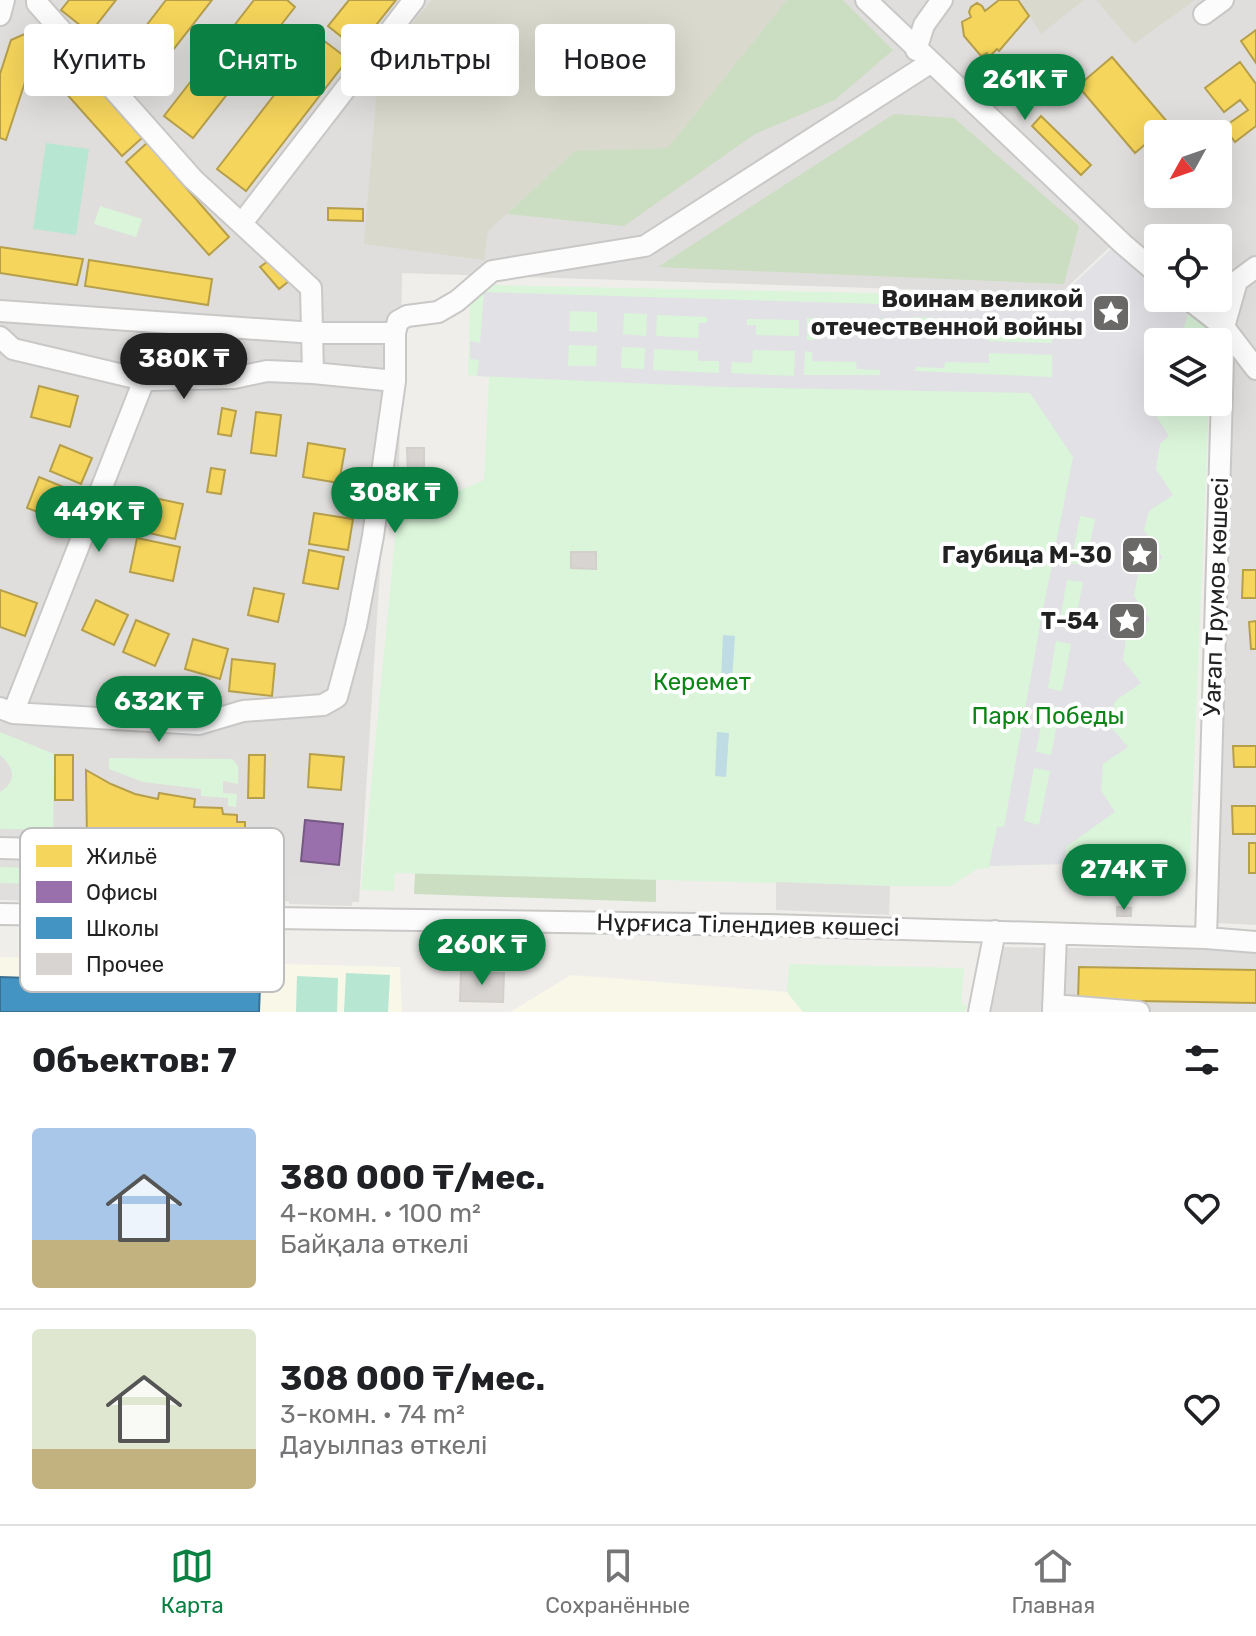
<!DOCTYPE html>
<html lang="ru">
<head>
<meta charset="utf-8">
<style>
  body { margin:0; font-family:Rubik,sans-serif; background:#f6f6f6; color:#202124; height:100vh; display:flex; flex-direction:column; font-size:30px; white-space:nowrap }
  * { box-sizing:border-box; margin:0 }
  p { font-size:26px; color:#757577 }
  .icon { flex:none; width:44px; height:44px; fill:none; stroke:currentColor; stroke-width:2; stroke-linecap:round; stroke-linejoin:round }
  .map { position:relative; height:1012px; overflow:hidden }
  .drawer { display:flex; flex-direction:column; background:#fff; flex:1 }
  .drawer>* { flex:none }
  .hud { position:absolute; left:24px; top:24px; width:800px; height:72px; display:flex; gap:16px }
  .needle { width:52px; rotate:230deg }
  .tools { position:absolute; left:1144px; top:120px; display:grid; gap:16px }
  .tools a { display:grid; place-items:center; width:88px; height:88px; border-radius:8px; background:#fff; box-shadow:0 8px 32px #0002; font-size:40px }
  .price { position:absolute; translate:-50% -68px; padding:0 18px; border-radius:28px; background:#0b8043; color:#fff; font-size:26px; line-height:52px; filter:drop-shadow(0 2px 4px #0008) }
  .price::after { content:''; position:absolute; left:50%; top:48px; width:24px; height:18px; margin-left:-12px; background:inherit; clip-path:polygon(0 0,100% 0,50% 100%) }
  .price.active { background:#222; color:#fff }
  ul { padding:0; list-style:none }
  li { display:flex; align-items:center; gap:24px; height:200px; padding:0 32px }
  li+li { border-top:2px solid #e0e0e0 }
  li span { display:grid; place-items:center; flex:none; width:224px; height:160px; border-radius:8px; color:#555 }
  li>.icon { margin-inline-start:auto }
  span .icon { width:96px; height:96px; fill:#fffc; stroke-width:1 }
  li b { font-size:34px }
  h2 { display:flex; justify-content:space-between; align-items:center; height:96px; padding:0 32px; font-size:34px }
  .tag { padding:0 28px; border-radius:8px; background:#fff; box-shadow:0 8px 32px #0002; font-size:28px; line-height:72px }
  .tag.active { background:#0b8043; color:#fff }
  .tabs { display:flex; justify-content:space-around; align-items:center; height:112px; border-top:2px solid #e0e0e0; background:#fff; font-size:22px; color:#757577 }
  .tabs a { display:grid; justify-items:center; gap:4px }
  .tabs .active { color:#0b8043 }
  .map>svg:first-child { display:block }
  .residential { fill:#dfdedc; fill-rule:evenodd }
  .education { fill:#f8f7e8 }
  .construction { fill:#d9d9cd }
  .forest { fill:#cbdec1 }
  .park { fill:#daf5da }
  .pitch { fill:#b7e6d2 }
  .parking { fill:#e0dfde }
  .plaza { fill:#e2e1e5; fill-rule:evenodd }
  .water { fill:#bfdbe3 }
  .homes { fill:#f6d55c; stroke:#b69f4b; stroke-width:2 }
  .offices { fill:#9970ab; stroke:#755982; stroke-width:2 }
  .schools { fill:#4393c3; stroke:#397193; stroke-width:2 }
  .building { fill:#d7d4d2; stroke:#d3d0cc; stroke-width:2 }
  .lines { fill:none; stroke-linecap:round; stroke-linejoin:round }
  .minor-casing { stroke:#c9c8c7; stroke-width:24 }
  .minor { stroke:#fdfcfc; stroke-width:20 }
  .labels { text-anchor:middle; stroke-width:8; stroke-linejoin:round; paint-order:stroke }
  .poi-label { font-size:24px; font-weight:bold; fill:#222; stroke:#fff; text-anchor:end }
  .street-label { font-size:24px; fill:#222; stroke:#fff }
  .park-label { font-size:24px; fill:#0c8416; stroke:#fff }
  .key { fill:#fff; stroke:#bdbdbd; stroke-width:2 }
  .key-label { font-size:22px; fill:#222 }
</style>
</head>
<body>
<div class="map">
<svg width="1256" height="1012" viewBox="0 0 1256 1012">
  <rect width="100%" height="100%" fill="#f0eeeb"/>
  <path class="residential" d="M0,0H1256V925L1199,922L1215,328L1178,298H1218V238H1158V281L1113,244L1060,294L402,273L399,478L383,522L359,902L0,899ZM1158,134H1218V194H1158Z
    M1004,947L1256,950V1012H991Z"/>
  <path class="education" d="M0,957L400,967L402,1012H0Z
    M571,975L787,992L803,1012H510Z"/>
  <path class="construction" d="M432,0H787L668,148L575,151L488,231L484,260L364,244L379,62Z
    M1020,0H1084L1041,34Z
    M1096,0H1195L1134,44Z"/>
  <path class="forest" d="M787,0H843L893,50L835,100L755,134L624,226L507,214L575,151L668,148Z
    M894,114L954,118L1079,226L1064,284L658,267Z
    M415,873L656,879V902L414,894Z"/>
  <path class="park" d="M100,206L142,219L136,237L94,224Z
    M1113,247L1158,284V298H1175L1212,329V342H1158V402H1209L1189,882L1085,879L1064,864L990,866L989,868L977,869L951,886H890L395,873L394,891L361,890L397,517L484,480L489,377L468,375L470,297L488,285L1060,297Z
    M0,732L54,754L53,852L39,853V830L0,829V792C18,781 14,767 0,755Z
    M109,758L232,759L238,766V784L223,781V793L237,794L236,807L228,806V798L201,796V789L143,782L109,769Z
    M0,867L157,871V888L0,883Z
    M789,964L964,968L961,1004L967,1005L965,1012H803L787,992Z"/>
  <path class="pitch" d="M46,143L89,149L76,235L33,229Z
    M346,973L390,975L388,1012H344Z
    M297,976L338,978L337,1012H296Z"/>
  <path class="parking" d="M0,829L39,830V865L0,864Z
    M289,877L353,879L352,906L289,904Z
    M776,882L890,886L889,915L776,910Z
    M0,884L156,889L155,905L0,900Z"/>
  <path class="plaza" d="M1113,247L1158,284V298H1175L1189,310L1180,342H1158V402H1165L1155,414L1169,436L1160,444L1156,469L1173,495L1149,511L1144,530L1163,558L1138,574L1134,596L1150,620L1126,638L1123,660L1141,683L1115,701L1110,726L1128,747L1103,764L1101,790L1115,812L1066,847L1065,864L989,866L997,827H1004L1040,625L1073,457L1030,393L722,387L477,376L479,360L470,359V341L480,343L484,292L1047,309ZM570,311L597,312V332L569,331ZM624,313L647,314L646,336L623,334ZM657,315L707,317V323H699L698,338L656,336ZM913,317L1052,323V343L988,341V331L944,330V323L913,322ZM807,318L883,319V324H859V332L815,331L814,340H807ZM747,319L799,320V336L756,335V325H747ZM569,345L597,346L596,366H568ZM622,347L645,348L644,369L621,368ZM654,349L698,351V361H719V373L653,370ZM753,350L795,351L794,376L731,373L732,362L752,363ZM805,351L812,352V361L856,362L857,369L880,370V375H804ZM989,353L1052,355V377L915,371L916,367L944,368L945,362L989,363ZM1080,516L1095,519L1085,566L1071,563ZM1067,580L1083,582L1074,629L1059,626ZM1056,641L1071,644L1062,691L1048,688ZM1045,705L1060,708L1051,755L1036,752ZM1034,768L1050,771L1039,825L1024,821Z"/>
  <path class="water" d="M723,635L735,636L732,680L721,679Z
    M717,732L729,733L726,777L715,776Z"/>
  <path class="homes" d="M69,0H116L90,33L61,10Z
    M166,0H212L141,91L113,69Z
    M254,0H287L295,7L193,138L164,116Z
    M349,0H396L357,49L328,26Z
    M999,0H1018L1029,16L999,51L997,49L989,57L987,53L981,56L964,36L962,22L971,17L969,12L971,7L977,3L982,6L985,11Z
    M43,26L142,138L122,156L40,64L29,70L6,140L0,138V74L11,40Z
    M1256,30V63L1241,41Z
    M319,37L348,59L246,191L217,169Z
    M1045,57L1059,74L1030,99L1015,81Z
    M1112,57L1169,124L1135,153L1078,86Z
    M1240,62L1256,84V126L1235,142L1224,127L1248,110L1240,100L1224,112L1205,88Z
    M1041,116L1091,165L1081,175L1032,126Z
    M147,143L229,237L209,255L126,162Z
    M328,208L363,209V221L328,220Z
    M0,247L83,259L77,285L0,273Z
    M271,259L289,281L279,289L260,267Z
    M89,260L212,279L208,305L85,286Z
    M39,386L78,396L70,427L31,417Z
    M222,408L236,411L231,436L218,434Z
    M256,412L281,415L276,456L251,453Z
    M308,443L345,449L339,483L303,477Z
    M60,445L92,458L81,484L50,471Z
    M211,468L225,470L221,494L207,492Z
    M39,477L71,490L59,520L27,508Z
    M140,495L183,504L175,539L132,529Z
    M314,513L353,519L348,550L309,544Z
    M137,538L180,547L173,581L130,572Z
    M309,550L344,557L338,589L303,583Z
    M1243,570H1256V598H1242Z
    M254,588L284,594L278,622L248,615Z
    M0,590L37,603L25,636L0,627Z
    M96,600L128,615L114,645L82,630Z
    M136,620L169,634L155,666L123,652Z
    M1256,621V649H1251L1249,622Z
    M193,639L228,649L220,679L185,669Z
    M232,659L275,664L272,696L229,691Z
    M1233,746H1256V767H1234Z
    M310,754L344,757L341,790L308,787Z
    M55,755H73V800H55Z
    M249,755H265L264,798H248Z
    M86,770L111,784L135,794L158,799L159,793L195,799L194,807L222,808L223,814L237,815V822H245V838H242V845L220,842L218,857L203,852L183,849V863H165V849L145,850L124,857V841L107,843V838L87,839Z
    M1232,806H1256V834H1233Z
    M1249,843H1256V873H1249Z
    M1079,967L1256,970V1003L1078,1000Z"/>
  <path class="offices" d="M305,820L343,824L339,865L301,861Z"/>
  <path class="schools" d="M0,977L260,986L259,1012H0Z"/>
  <path class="building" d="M407,448H424V476H408Z
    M571,552H596V569L571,568Z
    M1117,907L1131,908V916H1117Z
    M461,972L504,973L503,1002L460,1001Z"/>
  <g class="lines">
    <defs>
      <path id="minor" d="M37,0V3L193,179L311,288L313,373
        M866,0L1123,244L1158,274
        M1204,14L1223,0
        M0,15L4,0
        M916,50L924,25L942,0
        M242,223L414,0
        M1187,298L1224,327L1256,369
        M0,311L314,333H395
        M0,337L13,349L144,380L234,378L267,371L313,373L395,381
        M0,708L13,713L199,724L243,711L323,705L337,697L356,626L373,536L395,381V333L398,321L407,316L438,312L457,301L492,271L645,246L930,63
        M13,713L144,380
        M0,848L39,849
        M0,914L770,925L1206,938L1256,942
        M1206,938L1224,327L1237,281L1256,267
        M1053,1005L1139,1012
        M979,1012L995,931
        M1053,1012L1056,935"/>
    </defs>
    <use href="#minor" class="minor-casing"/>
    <use href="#minor" class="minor"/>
  </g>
  <defs>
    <symbol id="sight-square" viewBox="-11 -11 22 22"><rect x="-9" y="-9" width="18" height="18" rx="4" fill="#6a6968" stroke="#fff"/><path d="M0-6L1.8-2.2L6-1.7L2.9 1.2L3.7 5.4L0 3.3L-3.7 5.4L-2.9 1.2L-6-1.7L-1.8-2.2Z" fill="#fff"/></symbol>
  </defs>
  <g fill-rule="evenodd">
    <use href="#sight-square" x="1089" y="291" width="44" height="44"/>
    <use href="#sight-square" x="1118" y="533" width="44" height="44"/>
    <use href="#sight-square" x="1105" y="599" width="44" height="44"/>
  </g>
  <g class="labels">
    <g class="poi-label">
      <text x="1083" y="307">Воинам великой<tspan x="1083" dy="28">отечественной войны</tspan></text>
      <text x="1112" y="563">Гаубица М-30</text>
      <text x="1099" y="629">Т-54</text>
    </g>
    <g class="street-label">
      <text transform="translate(1216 597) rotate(-88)" y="8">Уағап Трумов көшесі</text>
      <text transform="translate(748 925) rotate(1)" y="8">Нұрғиса Тілендиев көшесі</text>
    </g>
    <g class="park-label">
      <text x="702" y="690">Керемет</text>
      <text x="1048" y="724">Парк Победы</text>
    </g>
  </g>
  <rect x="20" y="828" width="264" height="164" rx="12" class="key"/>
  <rect x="36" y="845" width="36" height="22" fill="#f6d55c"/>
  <rect x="36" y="881" width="36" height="22" fill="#9970ab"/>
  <rect x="36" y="917" width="36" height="22" fill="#4393c3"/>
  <rect x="36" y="953" width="36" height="22" fill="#d7d4d2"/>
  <g class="key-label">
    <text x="86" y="864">Жильё</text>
    <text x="86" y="900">Офисы</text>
    <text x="86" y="936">Школы</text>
    <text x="86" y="972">Прочее</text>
  </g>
</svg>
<div class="tools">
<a><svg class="needle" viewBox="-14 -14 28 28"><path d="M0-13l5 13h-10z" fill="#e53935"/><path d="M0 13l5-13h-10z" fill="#757577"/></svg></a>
<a><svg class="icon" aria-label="locate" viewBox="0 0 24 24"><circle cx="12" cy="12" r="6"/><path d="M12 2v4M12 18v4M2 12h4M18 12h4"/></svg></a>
<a><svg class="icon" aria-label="layers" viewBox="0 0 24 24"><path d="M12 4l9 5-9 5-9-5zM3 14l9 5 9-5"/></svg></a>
</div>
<b class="price" style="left:1025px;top:122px">261K ₸</b>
<b class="price active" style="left:184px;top:401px">380K ₸</b>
<b class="price" style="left:395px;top:535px">308K ₸</b>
<b class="price" style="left:99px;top:554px">449K ₸</b>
<b class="price" style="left:159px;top:744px">632K ₸</b>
<b class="price" style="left:1124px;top:912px">274K ₸</b>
<b class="price" style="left:482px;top:987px">260K ₸</b>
<div class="hud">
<a class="tag">Купить</a>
<a class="tag active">Снять</a>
<a class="tag">Фильтры</a>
<a class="tag">Новое</a>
</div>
</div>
<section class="drawer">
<h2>Объектов: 7<svg class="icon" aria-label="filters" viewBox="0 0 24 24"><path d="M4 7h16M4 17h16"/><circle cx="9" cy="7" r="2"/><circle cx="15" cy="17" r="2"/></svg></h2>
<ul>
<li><span style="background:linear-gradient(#a9c7e8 70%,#c2b280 0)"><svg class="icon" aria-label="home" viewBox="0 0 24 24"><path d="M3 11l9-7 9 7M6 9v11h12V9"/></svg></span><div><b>380 000 ₸/мес.</b><p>4-комн. · 100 m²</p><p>Байқала өткелі</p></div><svg class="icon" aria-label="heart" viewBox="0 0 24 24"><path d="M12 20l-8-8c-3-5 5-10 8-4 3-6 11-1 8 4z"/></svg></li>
<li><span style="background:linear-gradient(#dfe7d0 75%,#c2b280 0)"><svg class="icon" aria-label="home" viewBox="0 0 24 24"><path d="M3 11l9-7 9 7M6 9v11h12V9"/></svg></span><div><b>308 000 ₸/мес.</b><p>3-комн. · 74 m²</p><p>Дауылпаз өткелі</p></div><svg class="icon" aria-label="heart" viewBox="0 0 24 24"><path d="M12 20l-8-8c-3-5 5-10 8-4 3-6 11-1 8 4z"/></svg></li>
</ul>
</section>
<nav class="tabs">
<a class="active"><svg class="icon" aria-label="map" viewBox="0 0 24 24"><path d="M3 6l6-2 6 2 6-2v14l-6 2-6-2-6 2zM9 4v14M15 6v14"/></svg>Карта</a>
<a><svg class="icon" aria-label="saved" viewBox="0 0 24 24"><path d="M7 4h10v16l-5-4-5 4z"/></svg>Сохранённые</a>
<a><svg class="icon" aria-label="home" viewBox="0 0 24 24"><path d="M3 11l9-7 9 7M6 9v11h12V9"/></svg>Главная</a>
</nav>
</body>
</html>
